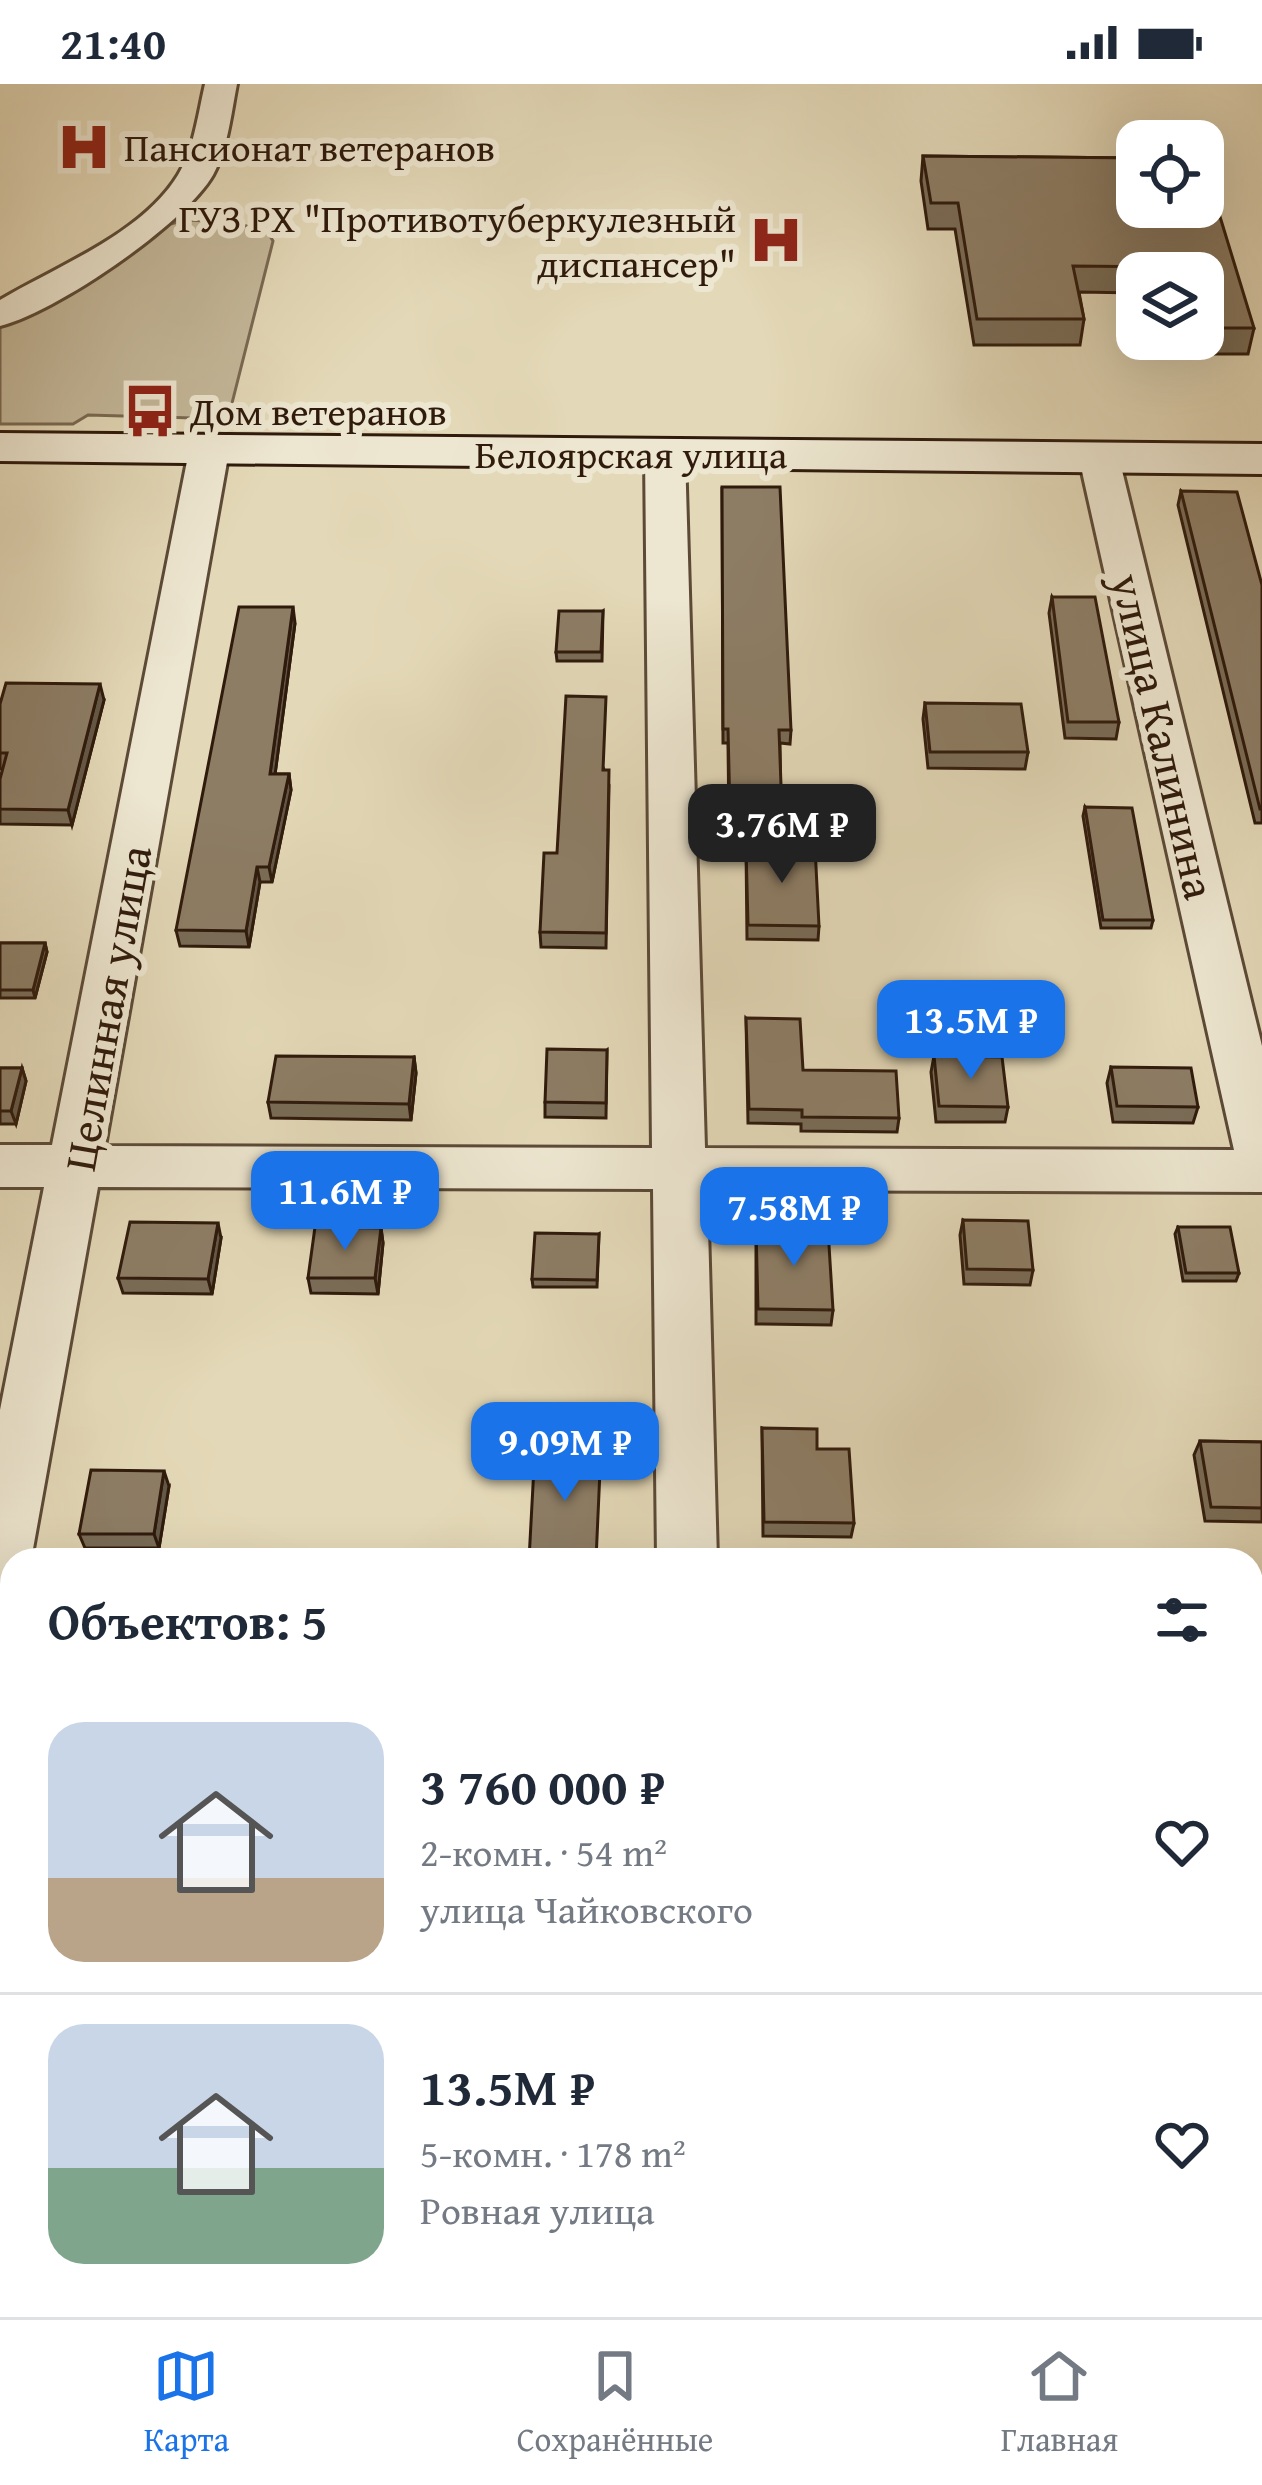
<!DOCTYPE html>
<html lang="ru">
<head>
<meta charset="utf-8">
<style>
  body { margin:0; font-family:"Gentium Book Plus",serif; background:#f2f2f3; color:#1f2937; height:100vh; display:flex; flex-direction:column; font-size:45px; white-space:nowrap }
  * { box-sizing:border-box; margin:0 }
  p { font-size:39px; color:#747a83 }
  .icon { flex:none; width:66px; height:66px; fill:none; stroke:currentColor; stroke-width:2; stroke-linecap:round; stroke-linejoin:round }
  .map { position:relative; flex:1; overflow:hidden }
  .drawer { position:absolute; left:0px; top:1464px; width:1263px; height:771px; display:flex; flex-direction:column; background:#fff; border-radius:36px 36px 0 0; box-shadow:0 12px 48px #0002 }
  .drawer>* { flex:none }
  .fabs { position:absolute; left:1116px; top:36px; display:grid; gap:24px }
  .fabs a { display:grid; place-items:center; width:108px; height:108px; border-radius:24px; background:#fff; box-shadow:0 12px 48px #0002; font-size:60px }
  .price { position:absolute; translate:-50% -102px; padding:0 27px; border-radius:24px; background:#1a73e8; color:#fff; font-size:39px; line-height:78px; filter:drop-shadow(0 3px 6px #0008) }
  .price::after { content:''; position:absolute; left:50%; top:72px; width:36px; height:27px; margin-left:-18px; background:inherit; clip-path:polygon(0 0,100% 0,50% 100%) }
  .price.selected { background:#222; color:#fff }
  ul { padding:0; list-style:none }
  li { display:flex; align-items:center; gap:36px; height:300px; padding:0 48px }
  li+li { border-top:3px solid #e0e1e3 }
  li span { display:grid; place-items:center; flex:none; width:336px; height:240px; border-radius:36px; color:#555 }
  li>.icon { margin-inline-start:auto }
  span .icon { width:144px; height:144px; fill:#fffc; stroke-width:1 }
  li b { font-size:51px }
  h2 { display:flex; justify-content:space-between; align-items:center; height:144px; padding:0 48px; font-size:51px }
  .status { display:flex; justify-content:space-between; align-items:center; height:84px; padding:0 60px; background:#fff; direction:ltr }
  .status svg { height:33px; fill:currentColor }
  .menu { display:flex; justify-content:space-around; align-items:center; height:168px; border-top:3px solid #e0e1e3; background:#fff; font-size:33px; color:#747a83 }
  .menu a { display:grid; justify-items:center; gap:6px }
  .menu .selected { color:#1a73e8 }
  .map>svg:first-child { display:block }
  .green { fill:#c4b89a; stroke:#7a6953; stroke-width:3 }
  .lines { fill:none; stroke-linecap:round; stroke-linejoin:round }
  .street-casing { stroke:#5c4a37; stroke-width:6 }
  .secondary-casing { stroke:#2f1a0c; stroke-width:6 }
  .street { fill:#ede6d0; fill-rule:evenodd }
  .secondary { fill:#ede6d0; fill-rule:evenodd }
  .wall { fill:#796c57; stroke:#2f1a0c; stroke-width:3 }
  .shaded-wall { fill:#635847; stroke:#2f1a0c; stroke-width:3 }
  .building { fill:#8d7d65; stroke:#2f1a0c; stroke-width:3 }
  .labels { text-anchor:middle; stroke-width:12; stroke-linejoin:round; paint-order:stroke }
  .far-poi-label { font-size:39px; fill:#2f1a0c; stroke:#ede6d0; text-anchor:start }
  .far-street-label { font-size:39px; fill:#2f1a0c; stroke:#ede6d0 }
  .street-label { font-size:45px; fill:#2f1a0c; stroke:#ede6d0 }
</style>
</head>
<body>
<div class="status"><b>21:40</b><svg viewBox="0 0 49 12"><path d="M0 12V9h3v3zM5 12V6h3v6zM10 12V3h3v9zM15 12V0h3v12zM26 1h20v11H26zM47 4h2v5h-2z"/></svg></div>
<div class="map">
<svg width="1262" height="2233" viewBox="0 0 1262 2233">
  <rect width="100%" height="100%" fill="#e3d8b7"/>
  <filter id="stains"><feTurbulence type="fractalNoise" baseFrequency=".00167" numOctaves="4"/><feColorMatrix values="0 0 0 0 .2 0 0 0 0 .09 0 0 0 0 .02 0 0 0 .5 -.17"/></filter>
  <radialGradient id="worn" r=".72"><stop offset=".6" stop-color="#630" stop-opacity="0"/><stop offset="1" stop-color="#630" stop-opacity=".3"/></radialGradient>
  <path class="green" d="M186,136L234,138L268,149L273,157L228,335L88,331L73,340H0V239L151,145Z"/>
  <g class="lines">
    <defs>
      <path id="street" d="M205,0H237C231,30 228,64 213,91C184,141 56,228 0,242V216C57,182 142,150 178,91C194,65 198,30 205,0Z
        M209,355L223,359L229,367L105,1062L652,1064L645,369L651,361H679L685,369L705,1064L1234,1066L1079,374L1085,366H1113L1119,374L1262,962V1108L707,1106L717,1476H657L653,1105L98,1103L31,1476H12V1504L0,1508V1326L44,1103H0V1061H52L189,367L195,359Z
        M664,2223H740V2233H664Z"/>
      <path id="secondary" d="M0,349L1262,360V390L0,377Z"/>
    </defs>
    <use href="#street" class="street-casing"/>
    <use href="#secondary" class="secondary-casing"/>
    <use href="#street" class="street"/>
    <use href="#secondary" class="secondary"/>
  </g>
  <path class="wall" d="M923,72L1137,74L1254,244L1248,270H1182L1178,255H1203V189H1137V209L1079,208L1084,235L1080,261H974L955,145H928L921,97Z
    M722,403L791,646L790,660L780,659L781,743H729L728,659H723Z
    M1181,407L1262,501V739H1255L1178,421Z
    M1052,513L1119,638L1116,655L1065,654L1049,529Z
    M603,527L602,577H557L556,568Z
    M295,539L275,690H289L291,706L272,798H260L249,863L180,862L176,846Z
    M104,616L72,741L0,740V695L3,685H0V620Z
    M925,619L1028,668L1025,685L928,684L923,635Z
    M604,686L609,701L606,864L541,863L540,848L557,769Z
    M1085,723L1153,836L1151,844H1101L1083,732Z
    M746,763L819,842L818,856L747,855Z
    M0,859H45L47,868L35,914H0Z
    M746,934L803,986L899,1034L897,1048L801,1047V1040L748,1039Z
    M607,966L606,1034L545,1033V1018Z
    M934,972L1008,1023L1005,1038H936L931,988Z
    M414,973L416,989L411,1036L271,1034L268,1018Z
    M1111,983L1198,1023L1193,1039L1113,1038L1107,999Z
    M0,984H22L26,997L16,1040H0Z
    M963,1136L1033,1186L1030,1201L964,1200L960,1151Z
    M1178,1143L1239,1189L1236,1197H1183L1175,1150Z
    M381,1144L383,1159L378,1210L311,1209L308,1194Z
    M756,1144L833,1226L831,1241L756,1240Z
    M599,1150L597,1203H533L532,1195Z
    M221,1154L212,1210L123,1209L118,1194Z
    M762,1344L817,1365L854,1439L851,1453L763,1452Z
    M1200,1357L1262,1358V1438L1205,1437L1194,1371Z
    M169,1402L159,1464H85L79,1450Z
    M1251,1530H1262V1605H1255L1251,1578Z
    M0,1926H12V2051H0Z"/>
  <path class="shaded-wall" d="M293,523L295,539L273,706L270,690Z
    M100,600L104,616L72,741L68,726Z
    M289,690L291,706L272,798L269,783Z
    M257,783L260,798L249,863L246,847Z
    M45,859L47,868L35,914L33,906Z
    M414,973L416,989L411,1036L409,1020Z
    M22,984L26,997L16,1040L11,1027Z
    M218,1139L221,1154L212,1210L208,1195Z
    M381,1144L383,1159L378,1210L375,1194Z
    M164,1387L169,1402L159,1464L154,1450Z"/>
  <path class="building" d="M923,72L1137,74V123H1203V77L1254,244H1203V189H1172L1171,183L1073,182L1084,235H977L958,119H931Z
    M722,403H780L791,646H779L782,729H730L728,645H723Z
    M1181,407L1237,408L1262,501V725H1260Z
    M1052,513H1095L1119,638H1068Z
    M239,523H293L270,690H289L269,783H257L246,847L176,846Z
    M559,527H603L601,568H556Z
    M6,599L100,600L68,726L0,725V695L7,669H0V620Z
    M566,612L606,613L603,686H609L606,849L540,848L544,769H557Z
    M925,619L1021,620L1028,668H930Z
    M1085,723L1132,724L1153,836H1103Z
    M746,763H815L819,842L748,841Z
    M0,859H45L33,906H0Z
    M746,934L800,935L803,986L896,987L899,1034L802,1033V1026L749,1025Z
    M547,965L607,966L606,1019L545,1018Z
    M276,972L414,973L409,1020L268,1018Z
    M934,972L1002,973L1008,1023L939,1022Z
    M1111,983L1191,984L1198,1023L1117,1022Z
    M0,984H22L11,1027H0Z
    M963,1136L1028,1137L1033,1186L967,1185Z
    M130,1138L218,1139L208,1195L118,1194Z
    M315,1143L381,1144L375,1194H308Z
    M1178,1143H1230L1239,1189H1186Z
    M756,1144L828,1145L833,1226L758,1225Z
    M535,1149L599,1150L597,1196L532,1195Z
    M762,1344L817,1345V1365H849L854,1439L764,1438Z
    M1200,1357L1262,1358V1424L1211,1423Z
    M535,1364H601L596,1476H529Z
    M91,1386L164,1387L154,1450H79Z
    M1251,1530H1262V1599H1259L1251,1551Z
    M0,1926H12V2042L0,2041Z
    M543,2223H604V2233H543Z
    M759,2223H833L834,2233H759Z"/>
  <defs>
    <symbol id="hospital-bare" viewBox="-9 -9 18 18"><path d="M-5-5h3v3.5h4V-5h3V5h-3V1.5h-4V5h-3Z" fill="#8f2418" stroke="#ede6d0" stroke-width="2.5" paint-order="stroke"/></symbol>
    <symbol id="bus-bare" viewBox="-9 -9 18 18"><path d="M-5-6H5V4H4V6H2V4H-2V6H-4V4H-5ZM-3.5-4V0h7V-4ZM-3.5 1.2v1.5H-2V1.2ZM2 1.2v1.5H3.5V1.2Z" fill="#8f2418" stroke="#ede6d0" stroke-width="2.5" paint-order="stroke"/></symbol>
  </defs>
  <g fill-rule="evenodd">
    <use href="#hospital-bare" x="46" y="25" width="76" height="76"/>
    <use href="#hospital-bare" x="738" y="118" width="76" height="76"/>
    <use href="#bus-bare" x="112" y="289" width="76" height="76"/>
  </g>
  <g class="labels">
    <g class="far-poi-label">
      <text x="124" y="77">Пансионат ветеранов</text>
      <text x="736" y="148" text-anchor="end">ГУЗ РХ "Противотуберкулезный<tspan x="736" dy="45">диспансер"</tspan></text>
      <text x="190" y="341">Дом ветеранов</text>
    </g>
    <g class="far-street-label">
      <text x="631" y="384">Белоярская улица</text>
    </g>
    <g class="street-label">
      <text transform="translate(1164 652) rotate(77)" y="16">улица Калинина</text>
      <text transform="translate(107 924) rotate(-80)" y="16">Целинная улица</text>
    </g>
  </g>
  <rect width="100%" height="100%" filter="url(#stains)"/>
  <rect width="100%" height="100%" fill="url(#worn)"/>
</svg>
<div class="fabs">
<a><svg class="icon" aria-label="locate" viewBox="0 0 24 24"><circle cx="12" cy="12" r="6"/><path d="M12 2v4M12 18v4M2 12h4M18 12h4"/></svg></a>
<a><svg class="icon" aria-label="layers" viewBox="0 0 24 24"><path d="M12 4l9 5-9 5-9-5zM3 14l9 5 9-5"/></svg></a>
</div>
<b class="price selected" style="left:782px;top:802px">3.76M ₽</b>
<b class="price" style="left:971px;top:998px">13.5M ₽</b>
<b class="price" style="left:345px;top:1169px">11.6M ₽</b>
<b class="price" style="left:794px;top:1185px">7.58M ₽</b>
<b class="price" style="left:565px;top:1420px">9.09M ₽</b>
<section class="drawer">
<h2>Объектов: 5<svg class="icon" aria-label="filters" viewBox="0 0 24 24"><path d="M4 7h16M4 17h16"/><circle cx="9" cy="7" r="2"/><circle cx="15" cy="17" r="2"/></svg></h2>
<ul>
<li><span style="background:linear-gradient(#c9d6e8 65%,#b9a48a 0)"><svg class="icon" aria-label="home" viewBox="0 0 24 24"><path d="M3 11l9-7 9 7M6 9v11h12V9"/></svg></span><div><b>3 760 000 ₽</b><p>2-комн. · 54 m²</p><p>улица Чайковского</p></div><svg class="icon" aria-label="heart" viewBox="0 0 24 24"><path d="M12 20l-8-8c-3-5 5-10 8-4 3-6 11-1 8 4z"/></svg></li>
<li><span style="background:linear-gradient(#c9d6e8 60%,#7fa58c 0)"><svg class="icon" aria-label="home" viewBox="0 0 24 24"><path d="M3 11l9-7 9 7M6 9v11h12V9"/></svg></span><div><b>13.5M ₽</b><p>5-комн. · 178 m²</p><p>Ровная улица</p></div><svg class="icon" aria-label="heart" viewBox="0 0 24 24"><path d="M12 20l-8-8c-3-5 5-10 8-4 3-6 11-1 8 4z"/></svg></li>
</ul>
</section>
</div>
<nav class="menu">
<a class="selected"><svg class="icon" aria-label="map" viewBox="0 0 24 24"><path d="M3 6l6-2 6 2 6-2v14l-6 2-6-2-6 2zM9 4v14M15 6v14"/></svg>Карта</a>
<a><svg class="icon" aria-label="saved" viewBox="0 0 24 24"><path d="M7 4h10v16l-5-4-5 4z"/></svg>Сохранённые</a>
<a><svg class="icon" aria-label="home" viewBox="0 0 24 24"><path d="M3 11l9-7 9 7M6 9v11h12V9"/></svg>Главная</a>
</nav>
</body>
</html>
